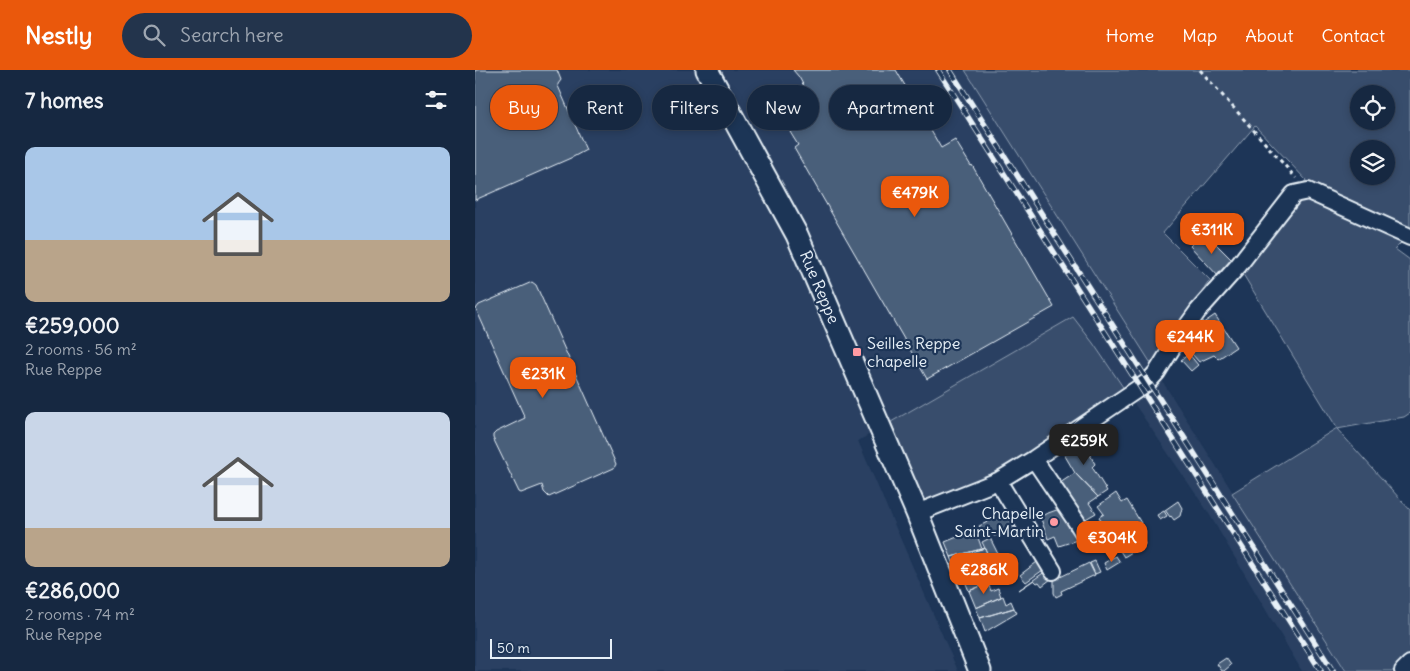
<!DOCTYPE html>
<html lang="en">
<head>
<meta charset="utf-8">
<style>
  body { margin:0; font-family:Delius,sans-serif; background:#23344c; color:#f1f3f6; height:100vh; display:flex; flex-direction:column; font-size:19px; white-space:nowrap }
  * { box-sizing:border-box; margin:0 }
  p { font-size:16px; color:#9ea6b1 }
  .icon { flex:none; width:28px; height:28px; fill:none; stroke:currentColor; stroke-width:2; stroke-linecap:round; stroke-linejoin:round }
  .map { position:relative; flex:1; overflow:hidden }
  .details { display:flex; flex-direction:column; background:#162841; width:475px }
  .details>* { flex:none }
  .guide { position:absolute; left:15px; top:15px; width:475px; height:45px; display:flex; gap:10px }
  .controls { position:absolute; left:875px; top:15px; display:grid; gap:10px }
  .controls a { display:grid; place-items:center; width:45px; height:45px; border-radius:50%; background:#162841; box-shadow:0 2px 8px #0003,0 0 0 1px #35445a; font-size:25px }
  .scale { position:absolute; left:15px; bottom:12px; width:122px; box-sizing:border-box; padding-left:5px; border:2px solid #e8f1f8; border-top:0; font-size:14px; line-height:18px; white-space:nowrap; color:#e8f1f8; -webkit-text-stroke:4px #1d3557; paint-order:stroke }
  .price { position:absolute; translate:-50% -42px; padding:0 11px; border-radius:10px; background:#ea580c; color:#fff; font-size:16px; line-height:32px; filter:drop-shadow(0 1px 2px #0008) }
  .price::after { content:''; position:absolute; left:50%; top:30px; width:15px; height:11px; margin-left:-8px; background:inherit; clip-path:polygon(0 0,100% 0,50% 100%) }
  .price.on { background:#222; color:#fff }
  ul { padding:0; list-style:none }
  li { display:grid; align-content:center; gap:10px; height:265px; padding:0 25px }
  li span { display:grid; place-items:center; height:155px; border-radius:10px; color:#555 }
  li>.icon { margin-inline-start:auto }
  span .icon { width:90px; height:90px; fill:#fffc; stroke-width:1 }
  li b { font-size:21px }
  h2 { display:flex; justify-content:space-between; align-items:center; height:60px; padding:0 25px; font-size:21px }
  .pill { padding:0 18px; border-radius:22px; background:#162841; box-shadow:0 2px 8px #0003,0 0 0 1px #35445a; font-size:18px; line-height:45px }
  .pill.on { background:#ea580c; color:#fff }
  header { display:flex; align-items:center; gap:30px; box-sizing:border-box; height:70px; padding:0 25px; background:#ea580c; color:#fff }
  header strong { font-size:24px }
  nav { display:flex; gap:28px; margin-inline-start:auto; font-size:18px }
  .search { width:350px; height:45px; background:#23344c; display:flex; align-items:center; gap:12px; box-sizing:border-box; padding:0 18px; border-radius:28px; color:#9ea6b1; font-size:19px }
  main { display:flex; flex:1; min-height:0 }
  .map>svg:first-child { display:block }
  .built { fill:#2a4162 }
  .green { fill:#374d6c; stroke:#909fb2; fill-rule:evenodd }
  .building { fill:#495e7a; stroke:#e8f1f8 }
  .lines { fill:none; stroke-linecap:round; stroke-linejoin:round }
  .minor-casing { stroke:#e8f1f8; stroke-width:20 }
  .major-casing { stroke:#e8f1f8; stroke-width:25 }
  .path { stroke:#e8f1f8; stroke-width:3; stroke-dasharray:4 4; stroke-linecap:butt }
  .minor { stroke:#1d3557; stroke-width:16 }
  .major { stroke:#1d3557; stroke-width:21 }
  .rail-casing { stroke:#e8f1f8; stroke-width:5.5 }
  .rail { stroke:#1d3557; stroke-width:4; stroke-dasharray:11; stroke-linecap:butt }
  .poi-dot { fill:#ff9aa2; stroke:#1d3557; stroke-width:2 }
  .labels { text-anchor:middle; stroke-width:4.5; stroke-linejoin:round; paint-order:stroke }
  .street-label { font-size:16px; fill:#e8f1f8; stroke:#1d3557 }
  .poi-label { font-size:16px; fill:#e8f1f8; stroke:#1d3557; text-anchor:start }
</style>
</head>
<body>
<header>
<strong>Nestly</strong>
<div class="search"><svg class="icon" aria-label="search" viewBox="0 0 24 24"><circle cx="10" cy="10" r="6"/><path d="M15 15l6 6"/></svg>Search here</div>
<nav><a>Home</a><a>Map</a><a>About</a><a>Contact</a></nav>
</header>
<main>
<section class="details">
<h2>7 homes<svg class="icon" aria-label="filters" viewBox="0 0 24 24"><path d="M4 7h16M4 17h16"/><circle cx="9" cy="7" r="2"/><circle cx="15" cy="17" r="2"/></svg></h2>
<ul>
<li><span style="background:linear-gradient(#a9c7e8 60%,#b9a48a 0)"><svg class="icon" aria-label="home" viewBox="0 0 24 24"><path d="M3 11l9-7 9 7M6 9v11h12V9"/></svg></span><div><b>€259,000</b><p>2 rooms · 56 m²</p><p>Rue Reppe</p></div></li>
<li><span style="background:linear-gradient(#c9d6e8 75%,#b9a48a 0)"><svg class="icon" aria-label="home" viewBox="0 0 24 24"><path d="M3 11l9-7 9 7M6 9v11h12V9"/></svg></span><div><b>€286,000</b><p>2 rooms · 74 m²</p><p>Rue Reppe</p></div></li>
</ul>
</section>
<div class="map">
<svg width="935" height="601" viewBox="0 0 935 601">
  <rect width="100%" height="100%" fill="#1d3557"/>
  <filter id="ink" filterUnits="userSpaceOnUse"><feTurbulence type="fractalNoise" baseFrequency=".02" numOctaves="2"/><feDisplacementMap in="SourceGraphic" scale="10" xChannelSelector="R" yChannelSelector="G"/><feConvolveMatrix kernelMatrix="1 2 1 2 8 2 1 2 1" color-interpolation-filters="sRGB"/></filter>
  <g filter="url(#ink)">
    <path class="built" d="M0,0H490L871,601H827L733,442L618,273L598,248L383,371L483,601H0Z"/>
    <path class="green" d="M490,0H935V164L920,179L935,190V343L929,347L862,359L935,440V601H871L757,423L862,358L763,196L831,110L780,56L688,163L735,210L677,295ZM884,24H911V51H884ZM884,79H911V106H884Z
      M598,247L618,273L654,326L559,389L451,439L416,352Z"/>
    <path class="building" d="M0,0H82L86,10L83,14V16L111,80L98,87L0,130Z
      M318,0H421L466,78L480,70L496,96L497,95L579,237L452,309L319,78L323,75L315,62L341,46L338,33L324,7Z
      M729,162L760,193L745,208L715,176Z
      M57,212L61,215L141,394L139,398L74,427L69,422L67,415L46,423L44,422L18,368V365L21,362L50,348L1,239L4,235Z
      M740,245L761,277L743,289L739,285L724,292L709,275L718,267L717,264L721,258Z
      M714,284L723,295L716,301L706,290Z
      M608,368L616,381L614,383L620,394L617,397L632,421L623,427L600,403L586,379Z
      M600,403L623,427L614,433L621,443L609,450L585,413Z
      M641,423L647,433L652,430L666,453L638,470L624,447L629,444L623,436Z
      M703,431L707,438L705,446L699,450L696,446L695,447L690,440Z
      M587,438L595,460L598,459L602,470L584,476L580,466L573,469L565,446Z
      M689,441L692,446L685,450L682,445Z
      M532,443L540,460L524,467L523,465L519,466L516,462L508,465L504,456Z
      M660,456L670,474L649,487L638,470Z
      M501,462L507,479L476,487L470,472L492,463L493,465Z
      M515,468L523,484L514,487L507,472Z
      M510,478L516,495L507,499L513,513L494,521L485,499L481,501L476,487Z
      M641,486L645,492L632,500L629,493Z
      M620,491L625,502L620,504L615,493Z
      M562,492L568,500L551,512L545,505Z
      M614,493L620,505L586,521L587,524L581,527L579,523V510Z
      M571,501L576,509L567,516L564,512L562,513L559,510L544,520Z
      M513,513L516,521L523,518L526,527L501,538L494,521Z
      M528,526L531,534L536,531L539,538L505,548L501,538Z
      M539,538L542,543L510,562L505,548Z
      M751,588L756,595L749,601H747L742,594Z"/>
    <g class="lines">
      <defs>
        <path id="minor" d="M559,389L601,451L613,470
          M523,411L578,501
          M442,443L523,411L559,389L673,312L682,302L700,273L723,241L763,196L819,124L833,121L935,167
          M928,601L935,594"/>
        <path id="major" d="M232,0L322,165L442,443L505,601"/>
      </defs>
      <use href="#minor" class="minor-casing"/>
      <use href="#major" class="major-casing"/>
      <path class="path" d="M725,0L821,108"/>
      <use href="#minor" class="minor"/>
      <use href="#major" class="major"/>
      <defs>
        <path id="rail" d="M463,0L846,601
          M475,0L858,601"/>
      </defs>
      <use href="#rail" class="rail-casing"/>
      <use href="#rail" class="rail"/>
    </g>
  </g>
  <g class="poi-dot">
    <rect x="377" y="277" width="10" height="10" rx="2.5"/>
    <circle cx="579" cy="452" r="5"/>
  </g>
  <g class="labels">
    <g class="street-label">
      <text transform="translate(345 217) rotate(67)" y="6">Rue Reppe</text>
    </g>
    <g class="poi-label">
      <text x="392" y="279">Seilles Reppe<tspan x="392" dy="18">chapelle</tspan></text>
      <text x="569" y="449" text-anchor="end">Chapelle<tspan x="569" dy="18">Saint-Martin</tspan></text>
    </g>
  </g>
</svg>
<div class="controls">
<a><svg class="icon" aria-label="locate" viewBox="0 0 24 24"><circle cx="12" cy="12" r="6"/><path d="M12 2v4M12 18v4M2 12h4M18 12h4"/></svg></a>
<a><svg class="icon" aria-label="layers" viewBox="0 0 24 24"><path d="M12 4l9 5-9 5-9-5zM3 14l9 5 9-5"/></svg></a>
</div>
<div class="scale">50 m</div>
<b class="price" style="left:440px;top:148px">€479K</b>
<b class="price" style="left:737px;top:185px">€311K</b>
<b class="price" style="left:715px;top:292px">€244K</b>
<b class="price" style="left:68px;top:329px">€231K</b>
<b class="price on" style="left:609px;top:396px">€259K</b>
<b class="price" style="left:637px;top:493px">€304K</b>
<b class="price" style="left:509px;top:525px">€286K</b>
<div class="guide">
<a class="pill on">Buy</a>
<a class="pill">Rent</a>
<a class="pill">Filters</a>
<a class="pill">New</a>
<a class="pill">Apartment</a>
</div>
</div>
</main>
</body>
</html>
